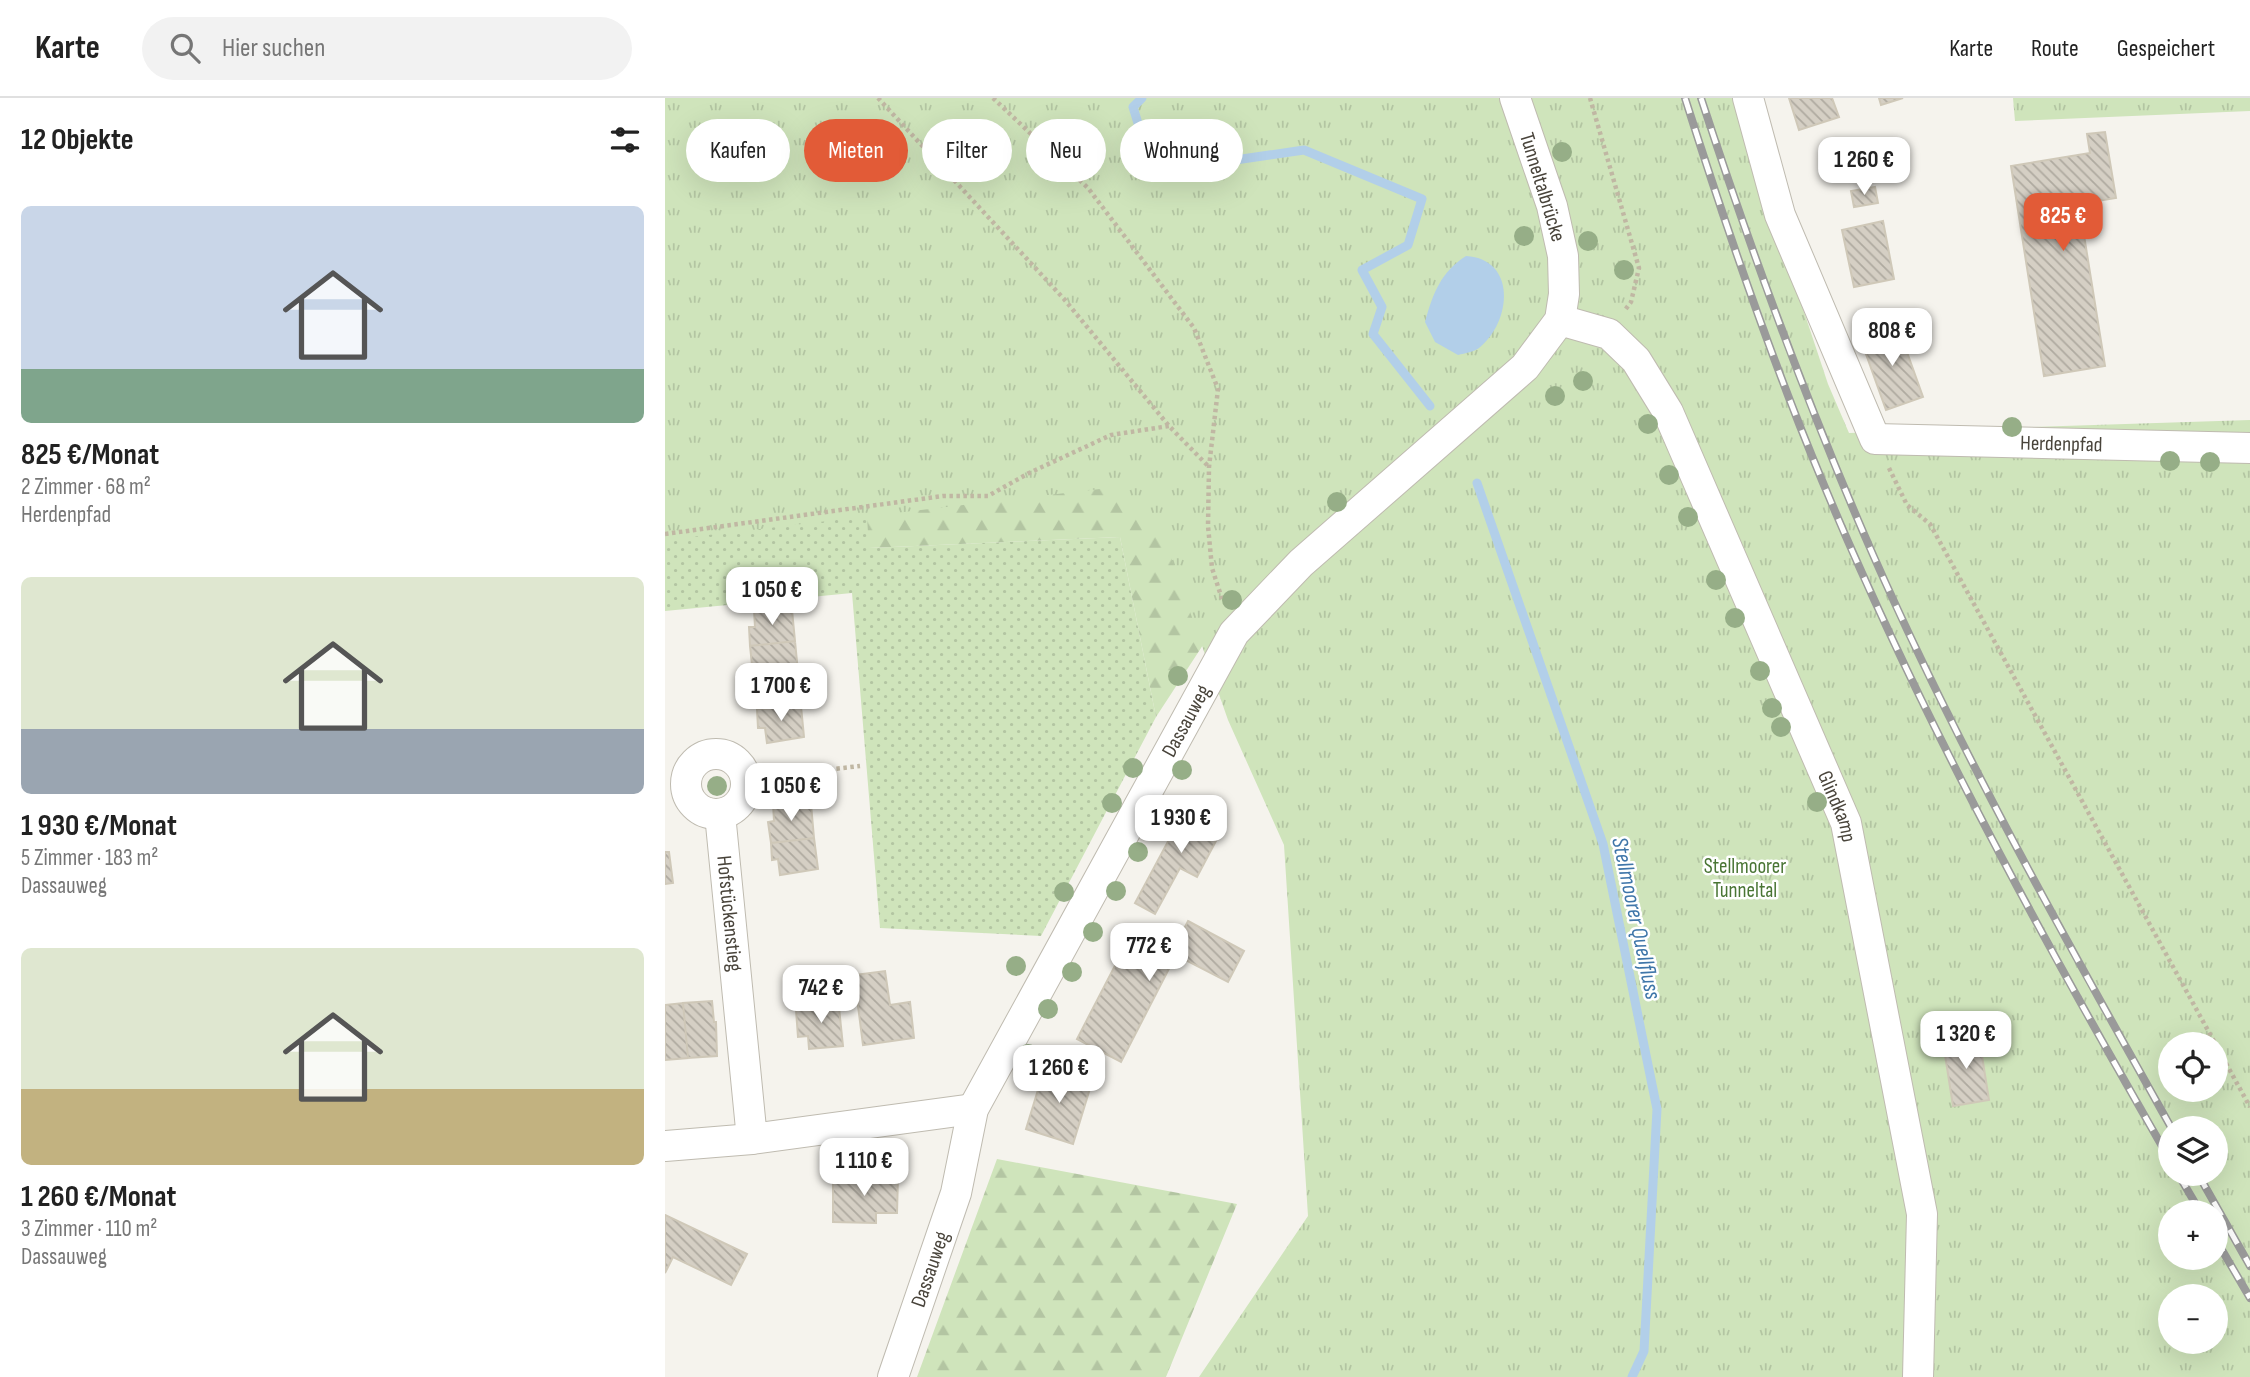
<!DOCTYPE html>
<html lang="de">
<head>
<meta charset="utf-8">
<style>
  body { margin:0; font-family:"Sofia Sans Condensed",sans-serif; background:#f2f2f2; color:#222; height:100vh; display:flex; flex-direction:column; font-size:26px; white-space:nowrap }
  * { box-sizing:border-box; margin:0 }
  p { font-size:23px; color:#767676 }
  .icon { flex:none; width:38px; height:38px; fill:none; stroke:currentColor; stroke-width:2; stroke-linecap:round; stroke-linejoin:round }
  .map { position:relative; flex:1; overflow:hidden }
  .details { display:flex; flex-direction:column; background:#fff; width:665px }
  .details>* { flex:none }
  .guide { position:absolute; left:21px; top:21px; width:665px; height:63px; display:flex; gap:14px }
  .fabs { position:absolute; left:1493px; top:934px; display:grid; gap:14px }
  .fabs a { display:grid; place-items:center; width:70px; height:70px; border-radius:50%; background:#fff; box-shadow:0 7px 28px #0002; font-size:35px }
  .price { position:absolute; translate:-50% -60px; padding:0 16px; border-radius:14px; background:#fff; color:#222; font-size:23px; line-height:46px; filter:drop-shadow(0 2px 4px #0008) }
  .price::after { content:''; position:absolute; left:50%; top:42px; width:21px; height:16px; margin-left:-10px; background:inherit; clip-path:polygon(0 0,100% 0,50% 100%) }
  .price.current { background:#e25b37; color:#fff }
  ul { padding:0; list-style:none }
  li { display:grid; align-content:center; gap:14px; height:371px; padding:0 21px }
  li span { display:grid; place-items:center; height:217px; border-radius:10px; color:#555 }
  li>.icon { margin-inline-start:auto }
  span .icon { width:126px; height:126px; fill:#fffc; stroke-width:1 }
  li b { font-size:30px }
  h2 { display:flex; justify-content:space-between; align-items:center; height:84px; padding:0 21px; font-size:30px }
  .chip { padding:0 24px; border-radius:32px; background:#fff; box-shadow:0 7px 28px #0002; font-size:24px; line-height:63px }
  .chip.current { background:#e25b37; color:#fff }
  header { display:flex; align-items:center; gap:42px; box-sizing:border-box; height:98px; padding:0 35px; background:#fff; border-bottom:2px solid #e0e0e0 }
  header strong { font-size:33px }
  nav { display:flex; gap:38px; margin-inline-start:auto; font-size:24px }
  .search { width:490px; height:63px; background:#f2f2f2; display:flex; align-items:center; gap:18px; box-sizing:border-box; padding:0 24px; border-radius:38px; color:#767676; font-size:26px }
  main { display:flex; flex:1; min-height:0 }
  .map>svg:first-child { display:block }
  .grass { fill:url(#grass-dots) }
  .forest { fill:url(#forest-firs) }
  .park { fill:url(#park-tufts); fill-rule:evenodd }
  .water { fill:#b2cfe9 }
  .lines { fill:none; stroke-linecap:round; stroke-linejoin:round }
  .stream { stroke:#b2cfe9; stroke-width:9 }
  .building { fill:url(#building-back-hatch); stroke:#cfc8b8; stroke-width:2 }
  .minor-casing { stroke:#bfbbb0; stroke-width:32 }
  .path { stroke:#c0b7a3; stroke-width:4.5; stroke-dasharray:3.5 3.5; stroke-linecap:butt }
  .minor { stroke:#fff; stroke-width:30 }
  .rail-casing { stroke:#9a9a9a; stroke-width:8 }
  .rail { stroke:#fff; stroke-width:5; stroke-dasharray:16; stroke-linecap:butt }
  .tree { fill:#96ae87 }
  .labels { text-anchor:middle; stroke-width:5; stroke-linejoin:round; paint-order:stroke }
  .street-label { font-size:21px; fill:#49443b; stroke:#fff }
  .park-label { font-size:21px; fill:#497534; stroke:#fff }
  .water-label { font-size:23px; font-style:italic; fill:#3f76a9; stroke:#fff }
</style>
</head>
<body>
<header>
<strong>Karte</strong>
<div class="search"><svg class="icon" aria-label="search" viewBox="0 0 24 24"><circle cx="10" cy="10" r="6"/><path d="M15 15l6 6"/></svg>Hier suchen</div>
<nav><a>Karte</a><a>Route</a><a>Gespeichert</a></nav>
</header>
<main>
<section class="details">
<h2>12 Objekte<svg class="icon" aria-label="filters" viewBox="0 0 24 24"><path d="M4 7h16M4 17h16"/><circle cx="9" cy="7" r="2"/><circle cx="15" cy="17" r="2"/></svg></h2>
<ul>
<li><span style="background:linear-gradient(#c9d6e8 75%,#7fa58c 0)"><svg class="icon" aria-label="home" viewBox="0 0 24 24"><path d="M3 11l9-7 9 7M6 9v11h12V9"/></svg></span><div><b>825 €/Monat</b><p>2 Zimmer · 68 m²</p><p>Herdenpfad</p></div></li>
<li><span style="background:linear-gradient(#dfe7d0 70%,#9aa5b1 0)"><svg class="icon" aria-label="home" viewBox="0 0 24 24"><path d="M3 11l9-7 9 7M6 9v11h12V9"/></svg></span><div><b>1 930 €/Monat</b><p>5 Zimmer · 183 m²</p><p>Dassauweg</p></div></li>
<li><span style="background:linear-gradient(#dfe7d0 65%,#c2b280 0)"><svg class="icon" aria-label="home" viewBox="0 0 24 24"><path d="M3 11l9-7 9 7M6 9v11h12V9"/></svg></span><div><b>1 260 €/Monat</b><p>3 Zimmer · 110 m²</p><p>Dassauweg</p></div></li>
</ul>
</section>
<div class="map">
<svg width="1585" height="1279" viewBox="0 0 1585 1279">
  <defs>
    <pattern id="grass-dots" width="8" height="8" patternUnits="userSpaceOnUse" patternTransform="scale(1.75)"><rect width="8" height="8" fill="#cfe4bb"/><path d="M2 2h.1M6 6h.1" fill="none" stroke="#b3c5a2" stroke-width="1.8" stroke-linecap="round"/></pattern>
    <pattern id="forest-firs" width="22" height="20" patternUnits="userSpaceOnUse" patternTransform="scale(1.75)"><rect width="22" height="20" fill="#cfe4bb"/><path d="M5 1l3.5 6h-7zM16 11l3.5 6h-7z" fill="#b3c5a2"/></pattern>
    <pattern id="park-tufts" width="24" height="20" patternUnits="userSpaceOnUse" patternTransform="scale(1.75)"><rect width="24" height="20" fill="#cfe4bb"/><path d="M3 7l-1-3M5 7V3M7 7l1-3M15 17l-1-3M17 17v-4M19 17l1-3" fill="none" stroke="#b3c5a2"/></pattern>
    <pattern id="building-back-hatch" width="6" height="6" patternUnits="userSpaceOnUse" patternTransform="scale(1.75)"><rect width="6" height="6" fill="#d5cfc4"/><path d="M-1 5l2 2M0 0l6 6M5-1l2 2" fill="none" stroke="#afaaa0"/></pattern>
  </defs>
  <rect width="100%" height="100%" fill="#f5f3ed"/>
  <path class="grass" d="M0,0H235L204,450L455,439L491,619L376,838L215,830L187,495L0,513Z"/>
  <path class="forest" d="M430,375L488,405L553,524L491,619L455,439L204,450L201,403Z
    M332,1061L572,1106L501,1279H252Z"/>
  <path class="park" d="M0,0H1068L1163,286L1184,335L1585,322V1279H534L643,1118L619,747L563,622L495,428L435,391L0,442ZM1505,947H1550V992H1505ZM1505,1031H1550V1076H1505ZM1505,1115H1550V1160H1505ZM1505,1199H1550V1244H1505Z
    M1348,0H1585V13L1350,23Z"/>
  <path class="water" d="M801,158C852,161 847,224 814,250C809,254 800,255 793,257L770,244L760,224C768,195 776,174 801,158Z"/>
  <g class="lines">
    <path class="stream" d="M477,0L468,9L488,74L639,52L757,101L743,147L697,172L717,209L708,236L765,308
      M812,385L938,746L992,1011L979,1253L967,1279"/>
  </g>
  <path class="building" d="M1124,0H1167L1174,19L1134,32Z
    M1214,0H1238L1216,7Z
    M1440,34L1451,100L1414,106L1440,268L1379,278L1346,68L1425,55L1422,36Z
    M1210,89L1213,105L1189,109L1186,93Z
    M1218,123L1229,181L1189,189L1177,132Z
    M1233,229L1258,299L1221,312L1196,242Z
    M108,510L109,513L127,512L130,543L85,548L84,529H90L89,512Z
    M130,543L133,574L95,578L94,567H87L85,548Z
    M133,574L136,608L92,611L90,592L96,591L95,578Z
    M136,608L139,639L102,645L100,630H93L92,611Z
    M127,704V707L146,706L149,740L106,745L103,724L109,723L108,706Z
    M523,706L560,726L532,779L515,770L490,816L470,805Z
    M149,740L153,771L115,777L113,761L107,762L106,745Z
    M0,754H4L8,785L0,786Z
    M523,823L579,853L563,884L511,857L456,964L412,941L471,827L510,848Z
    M220,873L225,907L245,904L249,940L198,947L189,877Z
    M173,900L178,948L144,951L143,938L133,939L131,912L154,910L153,902Z
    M47,903L49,924H51L52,958L23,960L18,905Z
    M18,905L23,960L0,962V907Z
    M1314,939L1324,1002L1288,1008L1278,944Z
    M380,969L427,984L408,1046L361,1031Z
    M168,1078L233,1079L232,1115H211V1125L168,1124Z
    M0,1117L82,1156L66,1187L8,1159L0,1175Z"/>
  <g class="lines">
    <defs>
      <g id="minor">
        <path id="s1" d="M1083,0L1115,117L1210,341L1585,350"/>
        <path id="s2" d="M895,222L944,236L971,262L1003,314L1181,725L1257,1116L1253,1279"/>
        <circle cx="51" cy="686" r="30"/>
        <path id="s3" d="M55,716L87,1041"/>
        <path d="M0,1048L87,1041L308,1011"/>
        <path id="s4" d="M228,1279L291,1095L308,1011L569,535L636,465L860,269L895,222L899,196L898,158L887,108L850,0"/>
      </g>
    </defs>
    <use href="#minor" class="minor-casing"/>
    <path class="path" d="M213,0L399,201L504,328L543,368
      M328,0L423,90L529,230L553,291L544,369L543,428L547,470L558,504
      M925,0L974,170L966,204L960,212
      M1224,370L1242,407L1265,426L1585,1009
      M0,436L278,398H323L364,375L446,337L504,328
      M81,681L195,668"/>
    <use href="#minor" class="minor"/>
    <defs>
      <path id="rail" d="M1020,0C1052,101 1086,201 1124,300C1226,565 1363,816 1505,1062
        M1036,0C1087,156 1143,309 1209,459C1296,656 1402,844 1507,1031
        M1513,1076L1536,1115
        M1533,1076L1585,1168
        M1550,1140L1585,1200"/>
    </defs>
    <use href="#rail" class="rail-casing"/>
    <use href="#rail" class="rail"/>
  </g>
  <g class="tree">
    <circle cx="897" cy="54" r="10"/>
    <circle cx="859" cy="138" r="10"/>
    <circle cx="923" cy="143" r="10"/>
    <circle cx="959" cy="172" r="10"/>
    <circle cx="918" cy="283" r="10"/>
    <circle cx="890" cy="298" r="10"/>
    <circle cx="983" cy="326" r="10"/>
    <circle cx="1347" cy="329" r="10"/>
    <circle cx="1505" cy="363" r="10"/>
    <circle cx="1545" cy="364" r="10"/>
    <circle cx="1004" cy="377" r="10"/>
    <circle cx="672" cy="404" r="10"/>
    <circle cx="1023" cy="419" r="10"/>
    <circle cx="1051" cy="482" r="10"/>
    <circle cx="567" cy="502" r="10"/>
    <circle cx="1070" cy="520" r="10"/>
    <circle cx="1095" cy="573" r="10"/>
    <circle cx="513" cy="578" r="10"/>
    <circle cx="1107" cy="610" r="10"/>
    <circle cx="1116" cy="629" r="10"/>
    <circle cx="468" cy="670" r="10"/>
    <circle cx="517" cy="672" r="10"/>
    <circle cx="52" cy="688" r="10"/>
    <circle cx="1152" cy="704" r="10"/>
    <circle cx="447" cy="705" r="10"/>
    <circle cx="473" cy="754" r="10"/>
    <circle cx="451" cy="793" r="10"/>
    <circle cx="399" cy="794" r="10"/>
    <circle cx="428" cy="834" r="10"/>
    <circle cx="351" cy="868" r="10"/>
    <circle cx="407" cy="874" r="10"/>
    <circle cx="383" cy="911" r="10"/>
    <circle cx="363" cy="956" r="10"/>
  </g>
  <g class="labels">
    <g class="street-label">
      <text transform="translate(878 89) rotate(73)" y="7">Tunneltalbrücke</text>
      <text dy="7" stroke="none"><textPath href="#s1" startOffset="551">Herdenpfad</textPath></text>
      <text dy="7" stroke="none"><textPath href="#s4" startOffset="723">Dassauweg</textPath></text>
      <text dy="7" stroke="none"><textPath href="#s2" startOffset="579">Glindkamp</textPath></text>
      <text dy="7" stroke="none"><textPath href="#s3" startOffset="100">Hofstückenstieg</textPath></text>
      <text dy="7" stroke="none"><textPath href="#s4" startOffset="114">Dassauweg</textPath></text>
    </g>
    <g class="park-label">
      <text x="1080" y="775">Stellmoorer<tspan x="1080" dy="24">Tunneltal</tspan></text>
    </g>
    <g class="water-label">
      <text transform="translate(972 820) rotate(78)" y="8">Stellmoorer Quellfluss</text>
    </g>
  </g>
</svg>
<div class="fabs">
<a><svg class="icon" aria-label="locate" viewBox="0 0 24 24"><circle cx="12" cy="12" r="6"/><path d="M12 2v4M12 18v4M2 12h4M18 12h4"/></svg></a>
<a><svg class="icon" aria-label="layers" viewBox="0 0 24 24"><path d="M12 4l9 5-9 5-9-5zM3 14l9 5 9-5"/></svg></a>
<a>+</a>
<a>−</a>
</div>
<b class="price" style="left:1199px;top:99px">1 260 €</b>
<b class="price current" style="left:1398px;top:155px">825 €</b>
<b class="price" style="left:1227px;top:270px">808 €</b>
<b class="price" style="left:107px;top:529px">1 050 €</b>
<b class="price" style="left:116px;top:625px">1 700 €</b>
<b class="price" style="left:126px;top:725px">1 050 €</b>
<b class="price" style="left:516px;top:757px">1 930 €</b>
<b class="price" style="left:484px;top:885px">772 €</b>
<b class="price" style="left:156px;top:927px">742 €</b>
<b class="price" style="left:1301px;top:973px">1 320 €</b>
<b class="price" style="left:394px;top:1007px">1 260 €</b>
<b class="price" style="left:199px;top:1100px">1 110 €</b>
<div class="guide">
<a class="chip">Kaufen</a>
<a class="chip current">Mieten</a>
<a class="chip">Filter</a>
<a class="chip">Neu</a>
<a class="chip">Wohnung</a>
</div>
</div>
</main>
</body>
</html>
